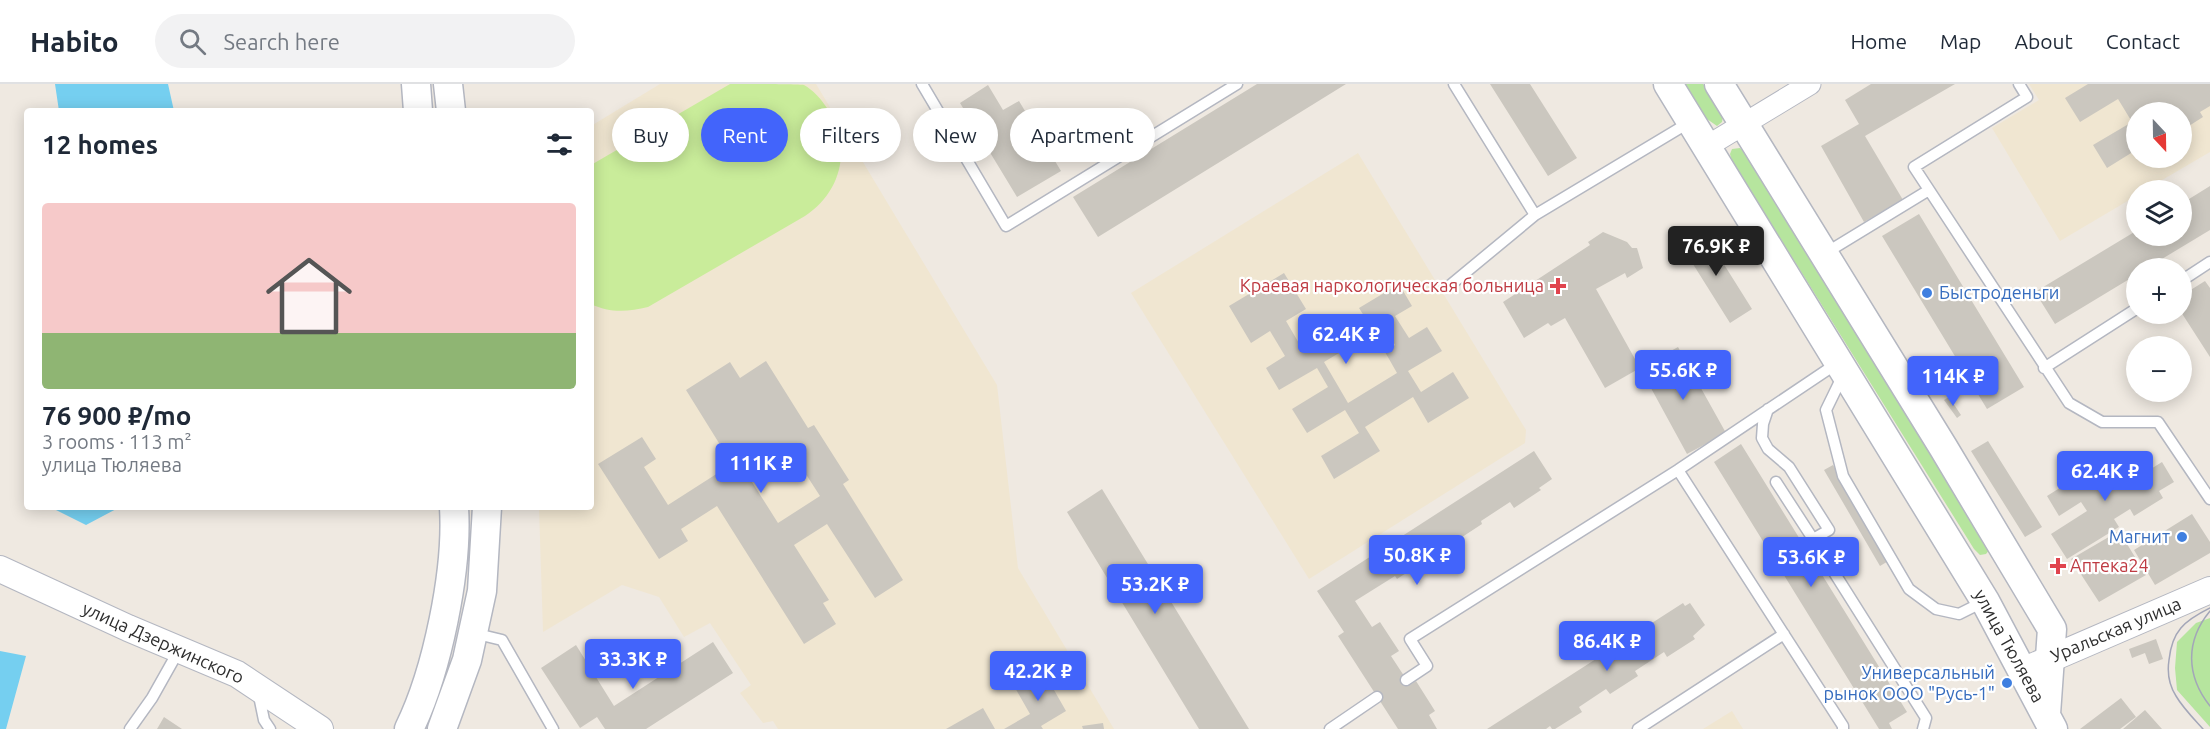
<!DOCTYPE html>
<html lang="en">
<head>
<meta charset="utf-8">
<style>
  body { margin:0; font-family:Ubuntu,sans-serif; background:#f2f2f3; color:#1f2937; height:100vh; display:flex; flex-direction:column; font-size:22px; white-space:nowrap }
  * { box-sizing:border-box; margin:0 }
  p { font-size:20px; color:#747a83 }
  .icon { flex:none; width:33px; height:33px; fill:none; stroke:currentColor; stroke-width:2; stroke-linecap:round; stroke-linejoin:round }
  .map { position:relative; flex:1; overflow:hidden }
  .details { position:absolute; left:24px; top:24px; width:570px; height:402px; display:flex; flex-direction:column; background:#fff; border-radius:6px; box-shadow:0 3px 15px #0003 }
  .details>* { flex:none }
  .guide { position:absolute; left:612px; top:24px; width:570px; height:54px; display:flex; gap:12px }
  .needle { width:39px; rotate:158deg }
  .buttons { position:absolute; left:2126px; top:18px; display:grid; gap:12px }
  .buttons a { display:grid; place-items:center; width:66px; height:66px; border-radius:50%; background:#fff; box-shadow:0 3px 15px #0003; font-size:30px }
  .price { position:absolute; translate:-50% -51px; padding:0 14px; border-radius:6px; background:#4264fb; color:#fff; font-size:20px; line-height:39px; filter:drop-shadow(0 2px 3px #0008) }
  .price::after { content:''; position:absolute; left:50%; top:36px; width:18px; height:14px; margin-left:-9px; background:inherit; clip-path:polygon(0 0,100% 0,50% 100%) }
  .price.selected { background:#222; color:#fff }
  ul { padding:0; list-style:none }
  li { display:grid; align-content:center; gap:12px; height:318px; padding:0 18px }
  li span { display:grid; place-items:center; height:186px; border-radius:6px; color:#555 }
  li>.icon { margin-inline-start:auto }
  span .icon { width:108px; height:108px; fill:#fffc; stroke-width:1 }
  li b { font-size:26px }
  h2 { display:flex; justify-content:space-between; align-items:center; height:72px; padding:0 18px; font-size:26px }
  .chip { padding:0 21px; border-radius:27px; background:#fff; box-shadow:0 3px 15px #0003; font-size:21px; line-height:54px }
  .chip.selected { background:#4264fb; color:#fff }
  header { display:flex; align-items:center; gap:36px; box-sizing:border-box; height:84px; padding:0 30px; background:#fff; border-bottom:2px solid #e0e1e3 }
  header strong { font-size:28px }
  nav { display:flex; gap:33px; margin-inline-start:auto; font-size:21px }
  .search { width:420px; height:54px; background:#f2f2f3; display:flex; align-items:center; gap:15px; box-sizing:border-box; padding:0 21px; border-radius:33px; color:#747a83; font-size:22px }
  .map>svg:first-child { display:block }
  .education { fill:#f0e6d1; fill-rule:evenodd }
  .green { fill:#b6e59e }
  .pitch { fill:#c9ec9a }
  .water { fill:#75cff0 }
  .building { fill:#cbc7bf; fill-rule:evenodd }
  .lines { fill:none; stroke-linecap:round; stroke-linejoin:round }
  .service-casing { stroke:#b4b7c1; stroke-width:13 }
  .minor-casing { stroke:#b4b7c1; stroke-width:23 }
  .tertiary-casing { stroke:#b4b7c1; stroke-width:28 }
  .secondary-casing { stroke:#b4b7c1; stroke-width:31 }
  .service { stroke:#fff; stroke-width:10 }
  .minor { stroke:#fff; stroke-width:21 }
  .tertiary { stroke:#fff; stroke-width:26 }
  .secondary { stroke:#fff; stroke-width:28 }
  .tram { stroke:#a3a6b8; stroke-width:1.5 }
  .health-dot { fill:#e0444e; stroke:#fff; stroke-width:2 }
  .shop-dot { fill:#3f7fe0; stroke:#fff; stroke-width:2 }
  .labels { text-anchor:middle; stroke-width:4.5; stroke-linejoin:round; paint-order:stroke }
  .health-label { font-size:18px; fill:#be3a42; stroke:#fff; text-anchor:end }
  .shop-label { font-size:18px; fill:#366cbe; stroke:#fff; text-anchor:end }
  .street-label { font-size:18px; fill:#2e2e2e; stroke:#fff }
</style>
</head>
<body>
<header>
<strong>Habito</strong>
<div class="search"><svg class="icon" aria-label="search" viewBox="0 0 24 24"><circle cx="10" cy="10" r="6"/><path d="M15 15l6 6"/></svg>Search here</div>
<nav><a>Home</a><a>Map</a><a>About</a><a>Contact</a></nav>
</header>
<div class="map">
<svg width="2210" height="645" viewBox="0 0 2210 645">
  <rect width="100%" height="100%" fill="#efe9e1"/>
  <path class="education" d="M660,0H816L997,301L1018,484L1114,645H778L773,637L763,639L740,609L751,601L710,539L684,553L659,513L622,501L543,548L539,423H591V42Z
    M2029,0H2210V68L2145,106H2136V112L2060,157L1992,44L2039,16ZM2136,28H2181V74H2136Z
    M1358,69L1526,346L1525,359L1309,495L1131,209Z
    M1732,627L1743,645H1703Z"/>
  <path class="green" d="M1685,0H1703L1723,32L1722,38L1717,42L1707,35Z
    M1740,64L1746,69L1990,465L1986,470L1980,471L1974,465L1732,77L1730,70L1732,65Z
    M2210,534V643L2177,606L2175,584L2177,558L2196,539Z"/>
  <path class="pitch" d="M730,0C743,0 796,0 804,1C813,6 821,15 827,24C852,61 843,107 805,132L648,223C628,228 609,229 591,220V81Z"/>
  <path class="water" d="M55,0H168L174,27H59Z
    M50,423H120L86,441Z
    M0,567L26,572L6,645H0Z"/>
  <path class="building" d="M1257,0H1346L1098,153L1073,113Z
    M1490,0H1530L1577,74L1548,92Z
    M1871,0H1955L1865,52L1903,116L1864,138L1821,62L1859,40L1845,16Z
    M2088,0H2210V22L2200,28L2203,33L2181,47V28H2136V66L2107,84L2093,61L2132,38L2118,15L2080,38L2065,14Z
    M988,1L1003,26L1019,17L1061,87L1017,113L960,19Z
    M2210,102V146L2147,184H2136V191L2055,240L2035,208L2136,147V152H2181V120Z
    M1919,130L2024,303L1987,325L1882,152Z
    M1703,147L1752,225L1730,239L1681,161Z
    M1603,148L1627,158L1632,164H1637L1643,184L1627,194L1625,189L1596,205L1640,284L1605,304L1565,234L1551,242L1548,239L1524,254L1503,218L1590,161L1588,158Z
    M1284,189L1306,225L1286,237L1300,261L1350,231L1364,254L1324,278L1348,319L1397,289L1385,268L1395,261L1383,240L1373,246L1359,224L1399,200L1412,222L1395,232L1409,254L1427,243L1442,267L1408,287L1421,308L1453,288L1469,314L1428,339L1413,313L1365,343L1380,367L1334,395L1321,372L1359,349L1345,326L1307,349L1292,325L1328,303L1317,284L1279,306L1266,284L1285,272L1270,247L1251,259L1229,222Z
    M2205,197L2210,204V273L2181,228V212Z
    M1678,263L1726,349L1687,370L1640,284Z
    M766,277L808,344L814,341L849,396L843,400L903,496L875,514L827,440L794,461L829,516L823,519L836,540L804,560L717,422L681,445L688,457L659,475L598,380L642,353L656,375L644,383L668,421L732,380L686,306L730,278L740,294ZM787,361L820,412L778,439L745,387Z
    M1949,313L1961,331L1957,334L1944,316Z
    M1988,357L2042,443L2025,453L1971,367Z
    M1741,360L1907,628L1889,639L1892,645H1879L1714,378Z
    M1534,367L1552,395L1539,404L1541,406L1514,424L1510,418L1481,437L1482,440L1453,459L1451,455L1424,473L1426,476L1397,495L1395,492L1355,517L1372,543L1380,538L1399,567L1391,572L1410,601L1416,597L1435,627L1429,631L1437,645H1398L1338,552L1344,548L1317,507Z
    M2100,377L2111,394L2138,377L2146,388L2162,378L2174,398L2159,407L2163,414L2134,432L2130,425L2114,435L2119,443L2067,475L2051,450L2087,427L2081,418L2059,432L2047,412L2074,395L2078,403L2090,395L2085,387Z
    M1833,381L1890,476L1880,482L1824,386Z
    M1102,405L1249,645H1199L1067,428Z
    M2192,430L2210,458V469L2155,501L2134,466Z
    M2119,447L2146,491L2099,518L2071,475Z
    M1683,519L1685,522L1690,519L1705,541L1693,552L1695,555L1667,573L1664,568L1635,587L1638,592L1610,610L1606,605L1579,623L1582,628L1555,645H1552L1550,642L1546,645H1487Z
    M2156,555L2163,575L2149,580L2145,569L2132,574L2129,565Z
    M713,558L733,589L646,645H605L597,633L580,644L541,584L576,561L614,622Z
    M1042,585L1066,627L1041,642L1043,645H1004L1030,630L1014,602Z
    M2121,614L2136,633L2120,645H2080Z
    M983,624L995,645H946Z
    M2145,626L2162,645H2123Z
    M164,633L182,645H157Z
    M1103,639L1104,645H1083L1082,642Z"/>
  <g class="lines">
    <defs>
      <path id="service" d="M922,0L1006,142L1237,0
        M1454,0L1535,131
        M2019,0L2027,13L1914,83L2069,319L2102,338H2158L2210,415
        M1824,170L1929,106
        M2181,197L2210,178
        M1448,203L1535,131L1690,38
        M2044,284L2136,225
        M1843,291L1826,326L1843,392L1909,505L1936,525L1959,530L1985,517
        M1768,325L1763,340L1762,354L1768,365L1789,383L1829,446L1813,455L1926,634L1923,645
        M1678,386L1843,642V645
        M1776,398L1813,455
        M473,549L502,556L553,645
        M1406,596L1427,582L1410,555L1678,386L1839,278
        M258,607L264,636L270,645
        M130,645L152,614L179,566
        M1330,645L1377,613
        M1638,645L1784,550"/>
      <path id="minor" d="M1706,63L1810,0"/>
      <path id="tertiary" d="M0,485L128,544L237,590L320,645
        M2034,582L2210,506"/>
      <path id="secondary" d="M416,0L418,27
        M448,0L451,27
        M1668,0L1985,517L2053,645
        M1719,0L1943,363L2052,545L2046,630
        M409,645C437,588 458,487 454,423
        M442,645L467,576L482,507L487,423"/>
    </defs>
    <use href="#service" class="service-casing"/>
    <use href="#minor" class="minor-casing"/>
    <use href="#tertiary" class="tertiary-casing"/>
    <use href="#secondary" class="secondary-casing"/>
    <use href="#service" class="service"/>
    <use href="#minor" class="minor"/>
    <use href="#tertiary" class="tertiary"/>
    <use href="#secondary" class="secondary"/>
    <path class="tram" d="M2210,527C2185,557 2186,592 2210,622
      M2203,645C2194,635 2183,624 2176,612C2169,601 2167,589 2169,576C2172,547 2184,537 2210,524"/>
  </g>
  <g class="health-dot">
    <path d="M1555 193h6v6h6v6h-6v6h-6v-6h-6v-6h6z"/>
    <path d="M2055 473h6v6h6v6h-6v6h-6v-6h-6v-6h6z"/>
  </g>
  <g class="shop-dot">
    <circle cx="1927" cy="209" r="6"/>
    <circle cx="2182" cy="453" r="6"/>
    <circle cx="2007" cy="599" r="6"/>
  </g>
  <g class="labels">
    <g class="health-label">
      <text x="1544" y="208">Краевая наркологическая больница</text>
      <text x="2070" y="488" text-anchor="start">Аптека24</text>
    </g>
    <g class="shop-label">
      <text x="1939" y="215" text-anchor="start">Быстроденьги</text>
      <text x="2170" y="459">Магнит</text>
      <text x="1995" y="595">Универсальный<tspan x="1995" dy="21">рынок ООО "Русь-1"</tspan></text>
    </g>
    <g class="street-label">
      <text transform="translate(2116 546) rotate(-23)" y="6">Уральская улица</text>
      <text transform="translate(163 559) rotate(24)" y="6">улица Дзержинского</text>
      <text transform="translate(2009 562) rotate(61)" y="6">улица Тюляева</text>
    </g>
  </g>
</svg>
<div class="buttons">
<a><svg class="needle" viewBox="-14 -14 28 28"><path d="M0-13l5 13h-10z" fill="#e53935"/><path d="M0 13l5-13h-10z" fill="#747a83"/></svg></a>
<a><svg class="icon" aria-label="layers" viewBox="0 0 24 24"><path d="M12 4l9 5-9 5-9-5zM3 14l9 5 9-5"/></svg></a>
<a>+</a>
<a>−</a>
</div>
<b class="price selected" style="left:1716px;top:193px">76.9K ₽</b>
<b class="price" style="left:1346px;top:281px">62.4K ₽</b>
<b class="price" style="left:1683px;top:317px">55.6K ₽</b>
<b class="price" style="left:1953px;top:323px">114K ₽</b>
<b class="price" style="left:761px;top:410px">111K ₽</b>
<b class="price" style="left:2105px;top:418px">62.4K ₽</b>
<b class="price" style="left:1417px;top:502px">50.8K ₽</b>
<b class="price" style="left:1811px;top:504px">53.6K ₽</b>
<b class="price" style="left:1155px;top:531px">53.2K ₽</b>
<b class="price" style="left:1607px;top:588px">86.4K ₽</b>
<b class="price" style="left:633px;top:606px">33.3K ₽</b>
<b class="price" style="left:1038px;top:618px">42.2K ₽</b>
<div class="guide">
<a class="chip">Buy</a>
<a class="chip selected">Rent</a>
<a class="chip">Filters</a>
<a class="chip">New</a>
<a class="chip">Apartment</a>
</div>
<section class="details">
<h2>12 homes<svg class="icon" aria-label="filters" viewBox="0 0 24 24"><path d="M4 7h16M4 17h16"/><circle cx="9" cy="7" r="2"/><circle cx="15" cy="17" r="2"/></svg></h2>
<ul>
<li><span style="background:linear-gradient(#f6c9c9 70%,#8fb573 0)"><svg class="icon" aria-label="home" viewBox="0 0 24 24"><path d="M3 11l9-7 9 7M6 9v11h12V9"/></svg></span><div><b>76 900 ₽/mo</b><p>3 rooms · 113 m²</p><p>улица Тюляева</p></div></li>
</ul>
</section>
</div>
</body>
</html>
